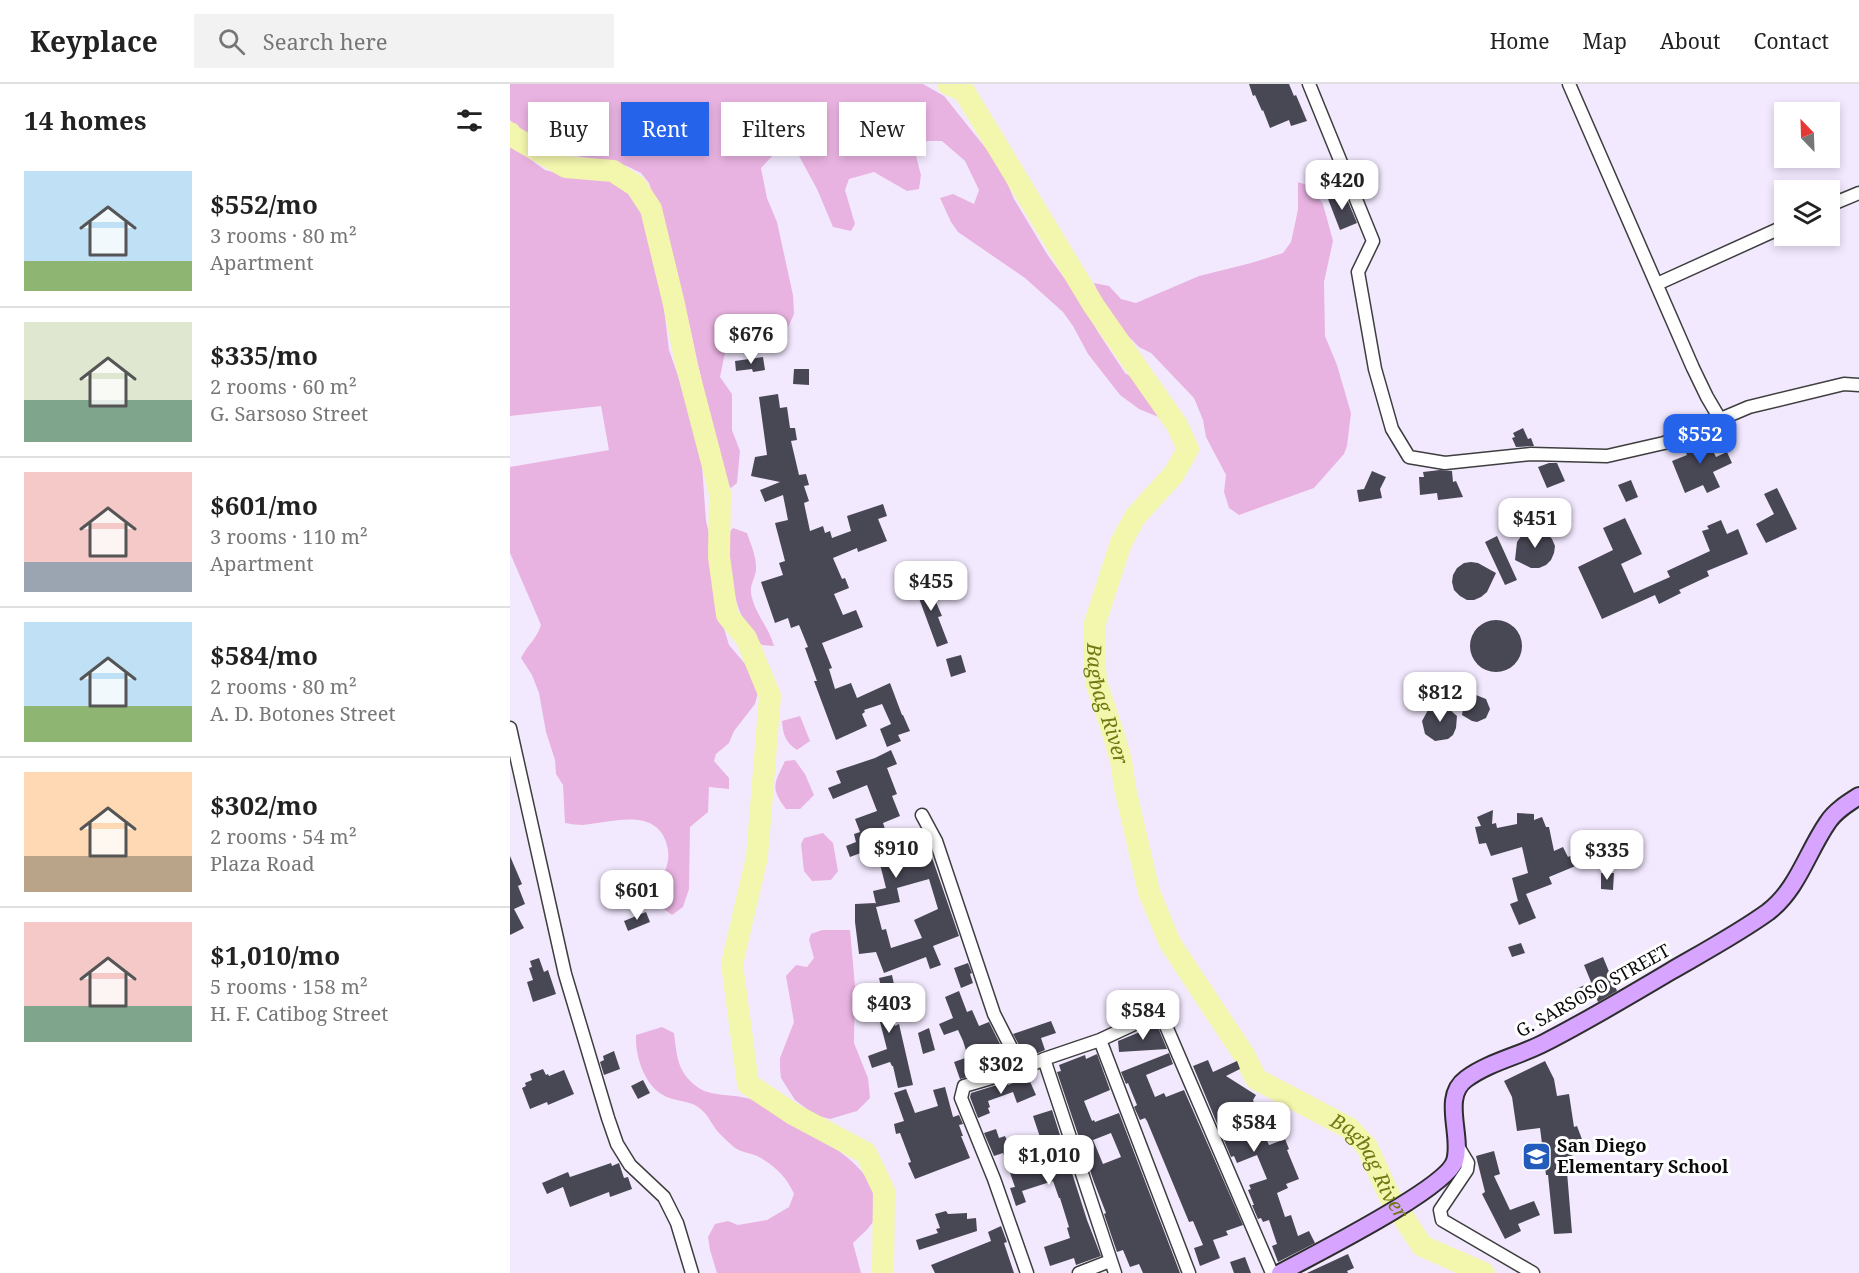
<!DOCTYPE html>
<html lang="en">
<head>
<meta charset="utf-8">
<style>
  body { margin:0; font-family:"Noto Serif",serif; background:#f2f2f2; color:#222; height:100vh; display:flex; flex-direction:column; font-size:22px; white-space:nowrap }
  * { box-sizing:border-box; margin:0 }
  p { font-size:20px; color:#767676 }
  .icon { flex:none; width:33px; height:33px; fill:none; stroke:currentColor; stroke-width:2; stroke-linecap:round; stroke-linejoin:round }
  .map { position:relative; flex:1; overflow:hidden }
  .drawer { display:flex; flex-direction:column; background:#fff; width:510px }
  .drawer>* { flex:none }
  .top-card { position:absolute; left:18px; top:18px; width:570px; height:54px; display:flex; gap:12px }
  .needle { width:39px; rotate:337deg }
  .tools { position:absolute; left:1264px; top:18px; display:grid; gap:12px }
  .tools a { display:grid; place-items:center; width:66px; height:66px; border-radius:0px; background:#fff; box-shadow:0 3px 9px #0003; font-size:30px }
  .price { position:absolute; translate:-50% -51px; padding:0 14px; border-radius:12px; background:#fff; color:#222; font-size:20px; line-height:39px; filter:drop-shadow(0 2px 3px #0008) }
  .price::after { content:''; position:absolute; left:50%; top:36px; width:18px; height:14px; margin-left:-9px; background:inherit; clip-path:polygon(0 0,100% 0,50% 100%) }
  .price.active { background:#2563eb; color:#fff }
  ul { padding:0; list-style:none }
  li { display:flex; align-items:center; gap:18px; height:150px; padding:0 24px }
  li+li { border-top:2px solid #e0e0e0 }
  li span { display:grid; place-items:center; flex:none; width:168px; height:120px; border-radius:0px; color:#555 }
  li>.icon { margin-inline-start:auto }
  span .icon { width:72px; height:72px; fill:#fffc; stroke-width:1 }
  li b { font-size:26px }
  h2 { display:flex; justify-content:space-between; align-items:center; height:72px; padding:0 24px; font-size:26px }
  .pill { padding:0 21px; border-radius:0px; background:#fff; box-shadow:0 3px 9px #0003; font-size:21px; line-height:54px }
  .pill.active { background:#2563eb; color:#fff }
  header { display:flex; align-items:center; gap:36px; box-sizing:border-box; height:84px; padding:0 30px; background:#fff; border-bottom:2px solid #e0e0e0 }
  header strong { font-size:28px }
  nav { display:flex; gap:33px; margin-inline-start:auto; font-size:21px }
  .search { width:420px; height:54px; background:#f2f2f2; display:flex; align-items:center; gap:15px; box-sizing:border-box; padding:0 21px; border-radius:0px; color:#767676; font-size:22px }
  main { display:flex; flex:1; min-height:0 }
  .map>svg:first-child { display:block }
  .green { fill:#e9b3e1 }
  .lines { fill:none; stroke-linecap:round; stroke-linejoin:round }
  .river { stroke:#f3f6ad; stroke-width:22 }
  .building { fill:#484754; fill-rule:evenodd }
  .street-casing { stroke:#3e3e3e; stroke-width:15 }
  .secondary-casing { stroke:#2d2d2d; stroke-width:20 }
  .street { stroke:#fff; stroke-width:12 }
  .secondary { stroke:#d7a4ff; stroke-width:16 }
  .labels { text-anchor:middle; stroke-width:6; stroke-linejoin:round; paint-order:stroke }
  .street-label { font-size:18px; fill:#0b0b0b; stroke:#fff }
  .poi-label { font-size:18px; font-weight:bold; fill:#0b0b0b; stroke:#fff; text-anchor:start }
  .water-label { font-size:20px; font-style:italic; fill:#6f7a13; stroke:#fff }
</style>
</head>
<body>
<header>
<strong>Keyplace</strong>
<div class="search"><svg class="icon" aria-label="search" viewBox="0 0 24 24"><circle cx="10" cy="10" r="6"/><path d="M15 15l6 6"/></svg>Search here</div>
<nav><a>Home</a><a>Map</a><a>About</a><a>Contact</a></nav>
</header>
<main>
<section class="drawer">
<h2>14 homes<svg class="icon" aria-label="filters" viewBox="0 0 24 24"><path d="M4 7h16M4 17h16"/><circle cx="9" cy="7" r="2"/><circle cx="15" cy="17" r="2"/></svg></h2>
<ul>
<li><span style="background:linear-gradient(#bfe0f5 75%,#8fb573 0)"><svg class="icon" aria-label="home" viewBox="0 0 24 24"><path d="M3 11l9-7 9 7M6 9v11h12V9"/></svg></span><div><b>$552/mo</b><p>3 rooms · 80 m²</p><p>Apartment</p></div></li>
<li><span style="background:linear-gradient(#dfe7d0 65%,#7fa58c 0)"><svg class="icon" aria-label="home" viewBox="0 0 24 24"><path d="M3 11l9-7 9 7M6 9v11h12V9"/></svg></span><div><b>$335/mo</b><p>2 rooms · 60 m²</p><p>G. Sarsoso Street</p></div></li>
<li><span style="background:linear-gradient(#f6c9c9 75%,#9aa5b1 0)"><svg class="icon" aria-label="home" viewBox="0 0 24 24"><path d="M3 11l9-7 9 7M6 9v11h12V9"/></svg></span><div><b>$601/mo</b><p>3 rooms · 110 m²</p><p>Apartment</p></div></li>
<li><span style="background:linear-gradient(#bfe0f5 70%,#8fb573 0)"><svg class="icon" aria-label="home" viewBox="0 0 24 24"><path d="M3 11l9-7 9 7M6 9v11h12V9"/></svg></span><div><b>$584/mo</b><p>2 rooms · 80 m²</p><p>A. D. Botones Street</p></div></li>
<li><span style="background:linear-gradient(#ffd9b3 70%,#b9a48a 0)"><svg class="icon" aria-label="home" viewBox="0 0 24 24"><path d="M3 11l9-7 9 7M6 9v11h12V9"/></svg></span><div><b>$302/mo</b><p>2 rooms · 54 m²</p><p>Plaza Road</p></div></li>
<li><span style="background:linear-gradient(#f6c9c9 70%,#7fa58c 0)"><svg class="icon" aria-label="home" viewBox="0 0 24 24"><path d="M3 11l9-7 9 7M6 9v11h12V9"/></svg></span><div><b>$1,010/mo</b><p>5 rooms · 158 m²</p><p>H. F. Catibog Street</p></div></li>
</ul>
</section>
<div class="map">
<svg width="1349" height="1189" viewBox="0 0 1349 1189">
  <rect width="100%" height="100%" fill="#f3e9ff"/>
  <path class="green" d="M0,0H413L434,12L490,82L504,115L537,170L552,191L562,202L588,248L615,289L638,304L654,317L651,334L629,325L610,311L578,270L563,242L553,228L515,194L448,148L441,138L430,114L443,110L464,120L469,106L455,77L432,57H417L405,68L411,91L409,105L397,107L364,88L339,95L335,106L345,140L341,147L323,143L307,105L289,72L264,70L251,84L257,114L267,138L283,211L284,230L276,248L265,257L245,264L215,269L210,293L222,310V346L230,367L227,399L221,404L213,397L180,243L158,157L139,99L131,89L117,82L27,64L0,36Z
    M0,61L35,86L55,91L83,93L107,98L119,105L125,112L141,154L150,191L159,266L178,320L192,381L196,437L203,466L206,518L219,561L242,588L249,604L245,620L224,647L219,659L206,670L204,677L219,694V705L199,703L198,728L180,743L179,805L173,823L162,831L151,823L145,811C149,800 156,788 158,776C159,769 158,765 156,758C144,723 100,739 73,741C67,741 61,740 55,739L53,701L46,690L45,676L36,648L29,609L22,591L11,574C18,560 26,556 31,541L0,469V383L99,366L91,322L0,332Z
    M788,98L800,102L813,120L823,157L814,198L815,252L827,281L841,329L837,362L834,370L804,404L729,431L719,424L714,408L716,391L696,353L693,336L684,314L641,269L629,263L604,238L594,224L584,199L599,202L611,215L626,219L689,192L741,179L773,169L781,158L785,140L788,125Z
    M223,444L237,449C241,461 247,474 246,486C245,494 240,501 241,509C244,529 259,543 264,562L252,561C223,535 220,489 216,452Z
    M290,632L300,657L287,666C275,658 273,650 272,637Z
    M285,676L295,690L304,711L290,725H276C260,704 264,700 275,677Z
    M313,749L323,759L328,787L321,796L302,797L294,787L291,760L294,754Z
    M312,846H340L345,902L344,959L358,994L360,1014L347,1027L320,1035L305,1031L285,1016L271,994L270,984V974L284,938L276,892L286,881L297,883L304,874L299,856L301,850Z
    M152,943L164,949C167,972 167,987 186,1002C200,1014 226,1009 243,1016C251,1019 258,1026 266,1030C299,1048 376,1083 366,1131C363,1142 351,1151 343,1159L351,1189H207L200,1166L198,1153L205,1140L218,1137L228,1141L257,1136L279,1123L284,1110C277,1093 263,1080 247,1072C240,1069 231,1068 225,1064C220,1060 215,1055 211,1051C202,1043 199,1030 188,1023C179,1016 164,1018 153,1011C134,1000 125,972 126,951Z"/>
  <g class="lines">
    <g class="river">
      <path id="s1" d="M438,0L454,7L584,222L667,341L678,365L664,390L625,433L611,459L585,539L584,569L586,598L604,652L611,677L615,704L639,808L660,859L734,971L746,995L839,1044L857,1063L879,1111L912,1162L974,1189"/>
      <path d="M0,49L2,52L56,83L103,87L126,102L141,125L164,220L176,279L210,409L209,473L217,531L236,554L260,612L247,773L222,880L238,1000L283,1030L356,1069L374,1107L373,1189"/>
    </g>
  </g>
  <path class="building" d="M739,0H779L784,12L786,11L797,37L781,42L779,36L760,44L753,26L752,27L745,11L743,12Z
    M834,108L847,139L830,146L818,115Z
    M253,273L255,286L243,288L242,285L226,287L225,277Z
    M284,285H299V301L283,300Z
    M268,310L270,324L277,323L280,344H285L287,356L281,357L289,391L296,390L299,401L294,402L299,417L294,419L300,447L313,442L315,449L320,447L322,454L341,447L337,432L373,420L377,432L368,435L377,457L348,468L347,464L323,474L332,495L335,494L339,504L324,510L333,531L346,526L353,543L312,559L322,584L319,585L325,605L341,599L347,614L380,599L392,631H393L400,647L388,651L391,657L377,663L370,645L381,640L372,620L354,626L355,628L352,630L357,642L326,656L304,597H307L295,564L298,563L289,541L281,544L278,534L265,539L251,498L273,491L269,479L275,477L265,439L278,436L273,411L255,418L250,406L270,398L241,392L245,373L257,371L249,313Z
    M1013,344L1018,355L1021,354L1024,362L1006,363L1002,354L1005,353L1003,349Z
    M1195,350L1206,373L1217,368L1222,379L1203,388L1210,403L1197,409L1193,401L1175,409L1162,377L1177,371L1172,360Z
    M1039,379H1047L1055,397L1037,404L1028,383Z
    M930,386L942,387L943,398L946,397L953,413L928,416L927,409L910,411L909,393H914L913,388Z
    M862,387L876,393L870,405L872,414L849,418L847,406L854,405Z
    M1121,396L1128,413L1116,418L1108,401Z
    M1267,404L1287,445L1256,459L1246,440L1264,430L1254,410Z
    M1115,434L1132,470L1111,480L1124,509L1160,493L1157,487L1200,467L1192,447L1199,445L1197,442L1211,436L1217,450L1228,445L1238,470L1197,487L1199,492L1169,506L1171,509L1149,520L1145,511L1092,535L1068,483L1103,466L1093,444Z
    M1025,446H1032L1038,450L1042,455L1045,462L1044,469L1041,476L1036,481L1029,484H1021L1005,476L1007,458L1012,451L1018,447Z
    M987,452L1007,496L995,501L975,458Z
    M961,478L968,479L986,489L977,508L971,513L964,516H957L950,512L944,506L942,498L943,491L947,484L954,479Z
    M414,494L424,519L426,518L432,532L428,533L438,559L427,563L403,498Z
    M960 562a26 26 0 1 1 52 0a26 26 0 1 1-52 0Z
    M451,571L456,588L441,593L436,575Z
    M966,611L976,615L980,625L976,634L967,638L962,637L952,631L954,620L957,615Z
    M931,622L938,624L947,632L946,644L943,651L938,655L925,657L915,650L912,637L918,626L923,623Z
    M381,666L387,680L377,684L387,710L382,712L390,732L373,739L381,763L407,754L408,759L416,756L449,852L423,862L431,881L420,885L416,873L374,889L366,868L349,870L345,838V820L365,819L366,820L363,807L376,804L371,784L364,764L340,773L336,762L346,758L344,750L350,748L345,735L367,727L357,701L323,715L318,704L331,699L326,687L365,674ZM419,795L428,825L404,836L412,854L381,864L376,845L372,846L366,823L390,818L387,804Z
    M983,726L982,740L986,739L987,744L1007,740V729L1024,730V736L1032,733L1036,743H1039L1044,767L1053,763L1058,773L1064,770L1068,781L1039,793L1042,800L1016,810L1026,834L1009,841L1000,820L1008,817L1002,794L1018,789L1012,763L981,772L976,759L969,760L965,743L971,742L967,733Z
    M0,772L12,800L8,802L15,820L4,825L14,844L0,851Z
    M1091,789H1104L1103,806L1091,805Z
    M136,828L140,838L118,847L114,837Z
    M1011,859L1015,869L1002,873L998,863Z
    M1093,873L1107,907L1088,918L1085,910L1071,917L1066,905L1081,898L1074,881Z
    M29,874L34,888L38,886L46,910L23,918L17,898L23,896L19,884L22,883L20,877Z
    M458,879L462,889L460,890L463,899L451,904L444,884Z
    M382,891L385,905L376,907L385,942L389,940L403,1001L388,1004L383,982H382L380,978L362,984L358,972L377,965L365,919L351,921L350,909L372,907L369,894Z
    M449,907L457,928L462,926L469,942L479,938L498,976L490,979L491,983L450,995L444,978L458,973L453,957L448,946L434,951L429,940L443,934L435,913Z
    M541,937L546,949L531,954L535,966L516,974L503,950Z
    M647,941L657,965L609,968L608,957Z
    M419,944L425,966L413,970L408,949Z
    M104,967L110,985L94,991L90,978L94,976L93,972Z
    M659,969L663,980L636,991L645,1013L654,1009L656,1013L674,1006L733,1141L716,1147L718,1151L703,1156L710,1174L690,1182L684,1164L693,1161L683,1137L679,1138L637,1037L635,1034L630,1036L624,1023L627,1021L618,999L616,1000L611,988Z
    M587,970L600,1006L574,1017L582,1037L584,1036L585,1038L609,1029L670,1189H633L629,1180L620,1183L613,1166L607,1168L594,1130L596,1129L584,1098L547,988L551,987L549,981L575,971L576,975ZM601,1049L611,1073L593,1080L583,1056Z
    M698,976L703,988L727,977L730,985L716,992L746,1011L743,1016L745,1021L741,1023L759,1061L775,1055L779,1065L777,1066L789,1095L776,1100L778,1104L767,1109L775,1133L781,1131L788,1152L799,1147L805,1159L768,1178L762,1162L767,1160L759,1136L753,1138L751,1134L748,1135L742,1121H744L738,1106L741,1105L739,1101L757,1095L747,1071L727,1079L724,1072L721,1073L683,982Z
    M1035,977L1044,995L1047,1012L1059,1010L1064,1043L1067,1042L1076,1066L1058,1073L1060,1088H1057L1062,1149L1044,1150L1038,1091H1036L1030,1044L1007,1047L1002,1013L994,997Z
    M33,985L36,991L38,990L39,992L54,986L64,1010L38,1021L37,1018L20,1025L12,1004L16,1002L15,999L22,996L20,990Z
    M518,993L526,1011L507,1019L503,1008L478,1017L480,1023L478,1024L480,1029L468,1034L460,1013L461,1009L497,998L498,1001Z
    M133,996L140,1009L128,1015L121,1002Z
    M435,1003L443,1033L449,1031L453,1040L449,1041L453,1052H451L460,1074L405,1095L398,1079L401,1078L390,1049L386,1050L384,1040L394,1037L384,1009L396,1005L405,1029L428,1022L423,1006Z
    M542,1026L577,1136L591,1172L566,1181L564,1174L540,1182L534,1163L560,1154L557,1144L559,1143L550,1114H549L543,1097L512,1107L516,1118L506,1122L500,1104L505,1103L493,1069L484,1072L474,1049L486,1045L489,1054L495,1052L501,1066L531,1056L523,1032Z
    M984,1067L990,1090L984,1092L1000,1126L1024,1117L1030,1131L1008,1140L1011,1147L995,1155L972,1110L975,1108L966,1072Z
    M101,1079L102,1082L109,1079L114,1094L118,1093L122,1105L100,1113L99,1108L60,1123L53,1103L37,1110L32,1099L58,1088L60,1093Z
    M436,1127L438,1130L457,1129V1135L466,1134L467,1147L409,1166L406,1156L428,1149L426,1145L430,1144L425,1130Z
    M491,1142L497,1158L494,1159L504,1189H425L421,1181L481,1157L478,1148Z
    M838,1170L844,1184L837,1187L838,1189H797Z
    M735,1173L741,1189H724L720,1178Z"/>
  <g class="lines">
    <defs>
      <path id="street" d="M799,0L863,157L848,188L865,285L882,345L899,373L935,379L1021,370L1097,372L1154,359L1239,323L1334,300L1349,301
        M1059,0L1183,284L1197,313L1210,335
        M1320,121L1349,109
        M1147,200L1275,142
        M0,644L55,890L98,1034L107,1060L120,1081L154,1113L167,1139L182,1189
        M412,731L426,757L484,930L512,985
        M590,956L679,1189
        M534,975L605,1189
        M946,1059L958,1079L957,1086L930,1126L932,1136L1023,1189
        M517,1189L484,1095L451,1014L454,1002L512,985L534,975L590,956L650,928L762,1189
        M569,1189L600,1177"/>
      <path id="secondary" d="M770,1189C801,1172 936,1105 945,1077C953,1052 931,1013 956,995C979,978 1009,972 1034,959C1077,937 1119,912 1161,887C1192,869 1229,849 1258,828C1288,805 1297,768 1318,738C1325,727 1338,719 1349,712"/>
    </defs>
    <use href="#street" class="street-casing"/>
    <use href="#secondary" class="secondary-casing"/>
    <use href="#street" class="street"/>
    <use href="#secondary" class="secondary"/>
  </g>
  <defs>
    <symbol id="school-square" viewBox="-11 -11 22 22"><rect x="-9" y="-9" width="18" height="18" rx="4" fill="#235cbb" stroke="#fff"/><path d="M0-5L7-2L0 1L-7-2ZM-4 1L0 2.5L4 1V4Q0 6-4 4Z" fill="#fff"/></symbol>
  </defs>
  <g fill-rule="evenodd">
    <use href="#school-square" x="1010" y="1056" width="33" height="33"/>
  </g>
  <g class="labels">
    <g class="street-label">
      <text transform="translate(1083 907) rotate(-29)" y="6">G. SARSOSO STREET</text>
    </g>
    <g class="poi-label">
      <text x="1047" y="1068">San Diego<tspan x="1047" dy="21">Elementary School</tspan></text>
    </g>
    <g class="water-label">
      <text dy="7" stroke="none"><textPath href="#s1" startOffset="723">Bagbag River</textPath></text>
      <text dy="7" stroke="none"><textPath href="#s1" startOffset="1281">Bagbag River</textPath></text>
    </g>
  </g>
</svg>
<div class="tools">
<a><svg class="needle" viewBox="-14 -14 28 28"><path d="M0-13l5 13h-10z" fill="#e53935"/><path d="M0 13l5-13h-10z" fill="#767676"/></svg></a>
<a><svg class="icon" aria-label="layers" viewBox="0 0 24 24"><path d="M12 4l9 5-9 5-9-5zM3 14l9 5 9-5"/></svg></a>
</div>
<b class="price" style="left:832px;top:127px">$420</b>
<b class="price" style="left:241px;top:281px">$676</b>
<b class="price active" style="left:1190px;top:381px">$552</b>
<b class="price" style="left:1025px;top:465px">$451</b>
<b class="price" style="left:421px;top:528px">$455</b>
<b class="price" style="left:930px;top:639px">$812</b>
<b class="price" style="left:386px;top:795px">$910</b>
<b class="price" style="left:1097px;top:797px">$335</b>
<b class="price" style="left:127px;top:837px">$601</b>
<b class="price" style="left:379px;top:950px">$403</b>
<b class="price" style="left:633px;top:957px">$584</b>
<b class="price" style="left:491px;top:1011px">$302</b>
<b class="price" style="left:744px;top:1069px">$584</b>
<b class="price" style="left:539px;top:1102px">$1,010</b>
<div class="top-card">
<a class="pill">Buy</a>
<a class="pill active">Rent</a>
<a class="pill">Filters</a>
<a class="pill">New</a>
</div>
</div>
</main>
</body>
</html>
